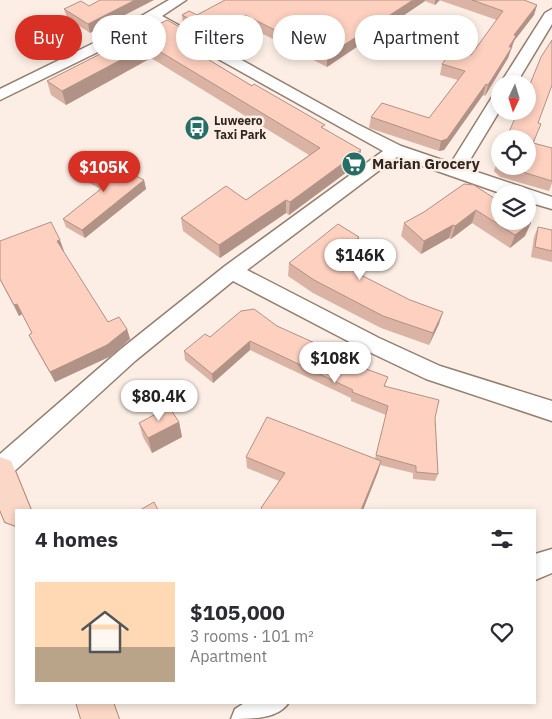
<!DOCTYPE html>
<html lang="en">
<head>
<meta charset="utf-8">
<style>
  body { margin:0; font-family:"IBM Plex Sans",sans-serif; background:#f2f2f3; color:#2b2b33; height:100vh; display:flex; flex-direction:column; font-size:19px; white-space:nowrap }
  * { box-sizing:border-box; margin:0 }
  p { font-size:16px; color:#7c7c81 }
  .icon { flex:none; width:28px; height:28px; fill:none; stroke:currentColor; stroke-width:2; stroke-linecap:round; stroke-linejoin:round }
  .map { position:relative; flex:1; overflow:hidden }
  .details { position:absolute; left:15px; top:509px; width:521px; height:195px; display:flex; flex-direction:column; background:#fff; border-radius:0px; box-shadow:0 2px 8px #0003 }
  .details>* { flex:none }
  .top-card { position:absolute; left:15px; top:15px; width:522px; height:45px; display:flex; gap:10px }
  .needle { width:32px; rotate:184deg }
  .buttons { position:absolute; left:491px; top:75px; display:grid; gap:10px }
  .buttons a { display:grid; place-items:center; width:45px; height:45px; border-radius:50%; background:#fff; box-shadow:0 2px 8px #0003; font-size:25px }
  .price { position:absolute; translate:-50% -42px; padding:0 11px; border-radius:18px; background:#fff; color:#222; font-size:16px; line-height:32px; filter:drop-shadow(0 1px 2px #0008) }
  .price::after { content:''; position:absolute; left:50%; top:30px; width:15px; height:11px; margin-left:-8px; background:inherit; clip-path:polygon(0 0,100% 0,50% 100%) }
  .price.current { background:#d93025; color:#fff }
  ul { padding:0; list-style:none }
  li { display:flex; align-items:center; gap:15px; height:125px; padding:0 20px }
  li+li { border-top:1px solid #e1e1e2 }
  li span { display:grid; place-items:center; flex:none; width:140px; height:100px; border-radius:0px; color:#555 }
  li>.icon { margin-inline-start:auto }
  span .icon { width:60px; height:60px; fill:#fffc; stroke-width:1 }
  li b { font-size:21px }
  h2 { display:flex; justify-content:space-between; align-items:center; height:60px; padding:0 20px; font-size:21px }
  .pill { padding:0 18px; border-radius:22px; background:#fff; box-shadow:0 2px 8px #0003; font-size:18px; line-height:45px }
  .pill.current { background:#d93025; color:#fff }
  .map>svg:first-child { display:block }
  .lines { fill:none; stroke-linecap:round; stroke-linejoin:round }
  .minor-casing { stroke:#947f70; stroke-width:3 }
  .major-casing { stroke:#b18874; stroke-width:2 }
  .minor { fill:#fff; fill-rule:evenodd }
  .major { fill:#fad7c6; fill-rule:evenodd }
  .wall { fill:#dab3a4 }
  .shaded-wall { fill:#b19286 }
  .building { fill:#fdd0bf; stroke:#b19286 }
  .labels { text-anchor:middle; stroke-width:5; stroke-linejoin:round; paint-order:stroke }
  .far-poi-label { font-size:12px; font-weight:bold; fill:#302721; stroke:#fceee4; text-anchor:start }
  .poi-label { font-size:15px; font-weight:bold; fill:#302721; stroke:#fceee4; text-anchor:start }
</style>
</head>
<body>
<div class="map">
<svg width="552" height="719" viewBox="0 0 552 719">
  <rect width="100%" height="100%" fill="#fceee4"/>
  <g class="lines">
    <defs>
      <path id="minor" d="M169,0H186L162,16L357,124L401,146L451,163L494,94L500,92V110L465,168L552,197V209L528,202V194H503L397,157L247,270L379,338L440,366L552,401V421L426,379L365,350L233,281L135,361L8,477L0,480V454L121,349L225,266L383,151L152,22L112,45L0,100V89L102,39Z
        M552,9V24L516,84H500L545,13Z
        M552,549V573L535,580V554Z
        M246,702H289C279,719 252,719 231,719L235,709Z"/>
      <path id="major" d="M0,457L11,461L31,510H16V526L5,522L0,510Z
        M76,702H113L119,719H81Z"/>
    </defs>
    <use href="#minor" class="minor-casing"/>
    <use href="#major" class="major-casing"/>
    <use href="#minor" class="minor"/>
    <use href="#major" class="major"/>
  </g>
  <path class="wall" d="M225,0H524L537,5L534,15L514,41L508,58L485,96L483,95L444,150L439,151L369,128L371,117L429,118L458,80L440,75L442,64L471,55L497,20L439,0L435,5L425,1L327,67L246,25L215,43L183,26L182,15H197Z
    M89,6L90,33L67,18L64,9Z
    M167,20L200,38L201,52L198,53L324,129L359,163L289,215L286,213L220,258L183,231L181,218L246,200L309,155L151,58L66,105L51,95L47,81Z
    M538,123L534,143L552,148V183L549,191L500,177L494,171L500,153V166H528Z
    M85,173L144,180L146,189L85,238L66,227L63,219L101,189L87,182Z
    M464,184L525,236L510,248L472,223L451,239L449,238L421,254L401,236L404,223L424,212Z
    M538,227L552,230V262L531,257L534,237Z
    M0,241L64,251H63L108,322L127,329L130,339L111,356L55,382L34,345L29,335L32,333L22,314L19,316L0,280Z
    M357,251L352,255L363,260L361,273L360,274L439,324L429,345L381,328L313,293L288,276L289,263Z
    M277,326L356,366L386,386L435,418L438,474L435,481L413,479V473L380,465L378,472L363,510H261V508L279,481L247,468L246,457L375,459L386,415L351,401V398L250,350L213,383L185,360L184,351L210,337Z
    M179,422L182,437L152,453L143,437L139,423Z"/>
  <path class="shaded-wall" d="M135,0H154L90,33L88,24Z
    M413,0H425V1L327,67V56Z
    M435,0H440L435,5Z
    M537,5L534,15L514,41L508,58L485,96L488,85L509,47L514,35Z
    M245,15L246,25L215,43L214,33Z
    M200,38L201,52L187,60L186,46Z
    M149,45L151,58L66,105L62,91Z
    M486,84L483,95L444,150L439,151L441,141Z
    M361,150L359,163L289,215L290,202Z
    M144,180L146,189L85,238L82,230Z
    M286,200V213L220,258L219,245Z
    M476,210L472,223L451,239L455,226Z
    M531,223L525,236L510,248L515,235Z
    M453,225L449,238L421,254L424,241Z
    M359,237L357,251L342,264L343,251Z
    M60,240L64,251L61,252L57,241Z
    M363,260L361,273L352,284L353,271Z
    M17,304L22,314L19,316L14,305Z
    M443,312L439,324L429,345L433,333Z
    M127,329L130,339L111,356L55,382L50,372Z
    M250,341V350L213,383L212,374Z
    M179,422L182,437L152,453L148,438Z
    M381,461L378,472L363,510H361Z"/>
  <path class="building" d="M100,0H135L88,24L64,9L81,1L89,6Z
    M225,0H413L327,56L245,15L214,33L182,15L189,11L197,15Z
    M472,0H524L537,5L514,35L516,36L509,47H512L488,85L486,84L447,139L441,141L371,117L382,103L429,118L465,71L442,64L453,50L471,55L503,11Z
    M167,20L200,38L186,46L252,86L254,84L325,125L321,127L361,150L290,202L286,200L219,245L181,218L226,186L246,200L320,148L149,45L62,91L47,81Z
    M552,40V85L538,123L541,124L533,143L552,148V181L503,166H528V139H506L518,111H528V89L541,57Z
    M500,153V164L497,161Z
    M102,159L144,180L82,230L63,219L107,184L85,173Z
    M464,184L474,185L500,202V221H528L531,223L515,235L476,210L455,226L453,225L424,241L404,223L424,212Z
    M51,222L60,240L57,241L108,322L119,317L127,329L107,345L50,372L29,335L32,333L17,304L14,305L0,279V241Z
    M338,224L359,237L343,251L363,260L353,271L410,300L443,312L433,333L383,316L314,280L289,263Z
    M538,227L552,230V251L535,247Z
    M254,309L277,326L357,362L355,365L388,377L384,386L439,400L435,418L438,474L416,472V466L376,455L388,406L352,392L353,390L250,341L212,374L184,351L205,334L210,337L241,311Z
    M169,407L179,422L148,438L139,423Z
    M267,417L381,461L361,510H263L261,508L285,473L246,457Z
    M154,502L158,510H140Z"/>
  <defs>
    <symbol id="bus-disc" viewBox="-11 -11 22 22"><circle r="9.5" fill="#256e67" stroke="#fceee4"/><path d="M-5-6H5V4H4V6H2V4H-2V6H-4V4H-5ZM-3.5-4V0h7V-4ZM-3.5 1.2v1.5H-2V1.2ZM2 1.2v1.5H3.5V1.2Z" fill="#fff"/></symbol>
    <symbol id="supermarket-disc" viewBox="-11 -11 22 22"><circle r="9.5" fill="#256e67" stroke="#fceee4"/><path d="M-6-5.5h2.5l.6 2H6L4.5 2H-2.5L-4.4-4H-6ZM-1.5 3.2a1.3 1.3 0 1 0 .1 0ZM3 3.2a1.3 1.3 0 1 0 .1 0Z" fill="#fff"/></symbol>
  </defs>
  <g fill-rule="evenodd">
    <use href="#bus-disc" x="183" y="114" width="28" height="28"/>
    <use href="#supermarket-disc" x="340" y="150" width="28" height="28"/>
  </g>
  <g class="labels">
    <g class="far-poi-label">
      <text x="214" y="125">Luweero<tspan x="214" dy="14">Taxi Park</tspan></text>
    </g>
    <g class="poi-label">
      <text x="372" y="169">Marian Grocery</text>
    </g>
  </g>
</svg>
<div class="buttons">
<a><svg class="needle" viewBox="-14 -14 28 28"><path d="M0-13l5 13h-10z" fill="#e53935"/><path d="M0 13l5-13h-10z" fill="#7c7c81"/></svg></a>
<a><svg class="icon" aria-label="locate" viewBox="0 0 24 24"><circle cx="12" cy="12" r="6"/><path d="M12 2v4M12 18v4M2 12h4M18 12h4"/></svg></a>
<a><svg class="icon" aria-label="layers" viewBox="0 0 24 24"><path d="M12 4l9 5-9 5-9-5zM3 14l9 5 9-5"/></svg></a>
</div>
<b class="price current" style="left:104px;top:193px">$105K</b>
<b class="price" style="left:360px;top:281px">$146K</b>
<b class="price" style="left:335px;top:384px">$108K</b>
<b class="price" style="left:159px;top:422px">$80.4K</b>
<div class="top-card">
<a class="pill current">Buy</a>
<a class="pill">Rent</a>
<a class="pill">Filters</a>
<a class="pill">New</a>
<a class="pill">Apartment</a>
</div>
<section class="details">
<h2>4 homes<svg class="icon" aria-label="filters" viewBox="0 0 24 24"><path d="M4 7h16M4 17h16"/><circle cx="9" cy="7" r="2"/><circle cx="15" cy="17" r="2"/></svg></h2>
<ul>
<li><span style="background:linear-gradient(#ffd9b3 65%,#b9a48a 0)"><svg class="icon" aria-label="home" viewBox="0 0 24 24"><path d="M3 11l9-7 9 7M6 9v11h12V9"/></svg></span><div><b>$105,000</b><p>3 rooms · 101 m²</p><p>Apartment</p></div><svg class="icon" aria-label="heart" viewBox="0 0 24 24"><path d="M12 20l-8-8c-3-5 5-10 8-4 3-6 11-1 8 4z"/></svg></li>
</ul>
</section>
</div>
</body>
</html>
